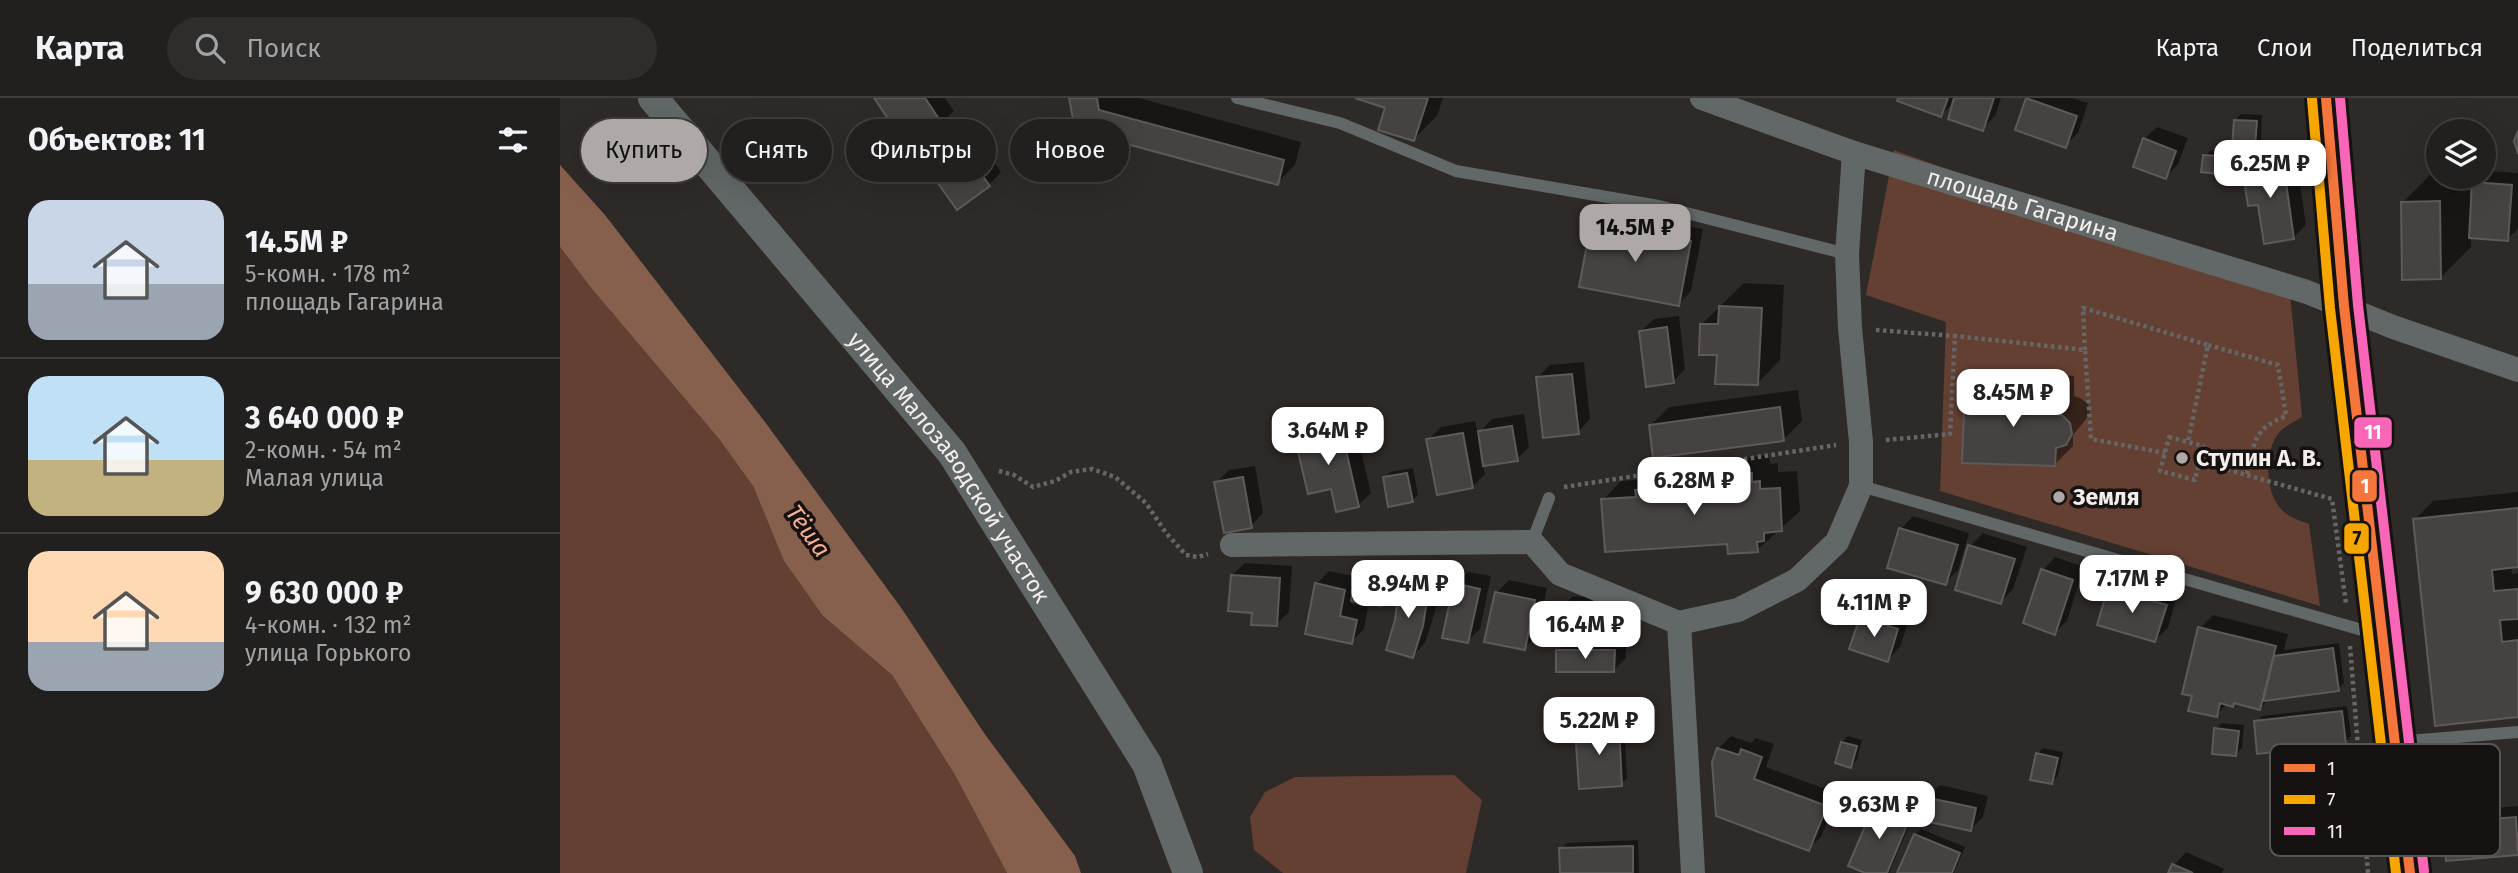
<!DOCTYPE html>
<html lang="ru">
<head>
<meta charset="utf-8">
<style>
  body { margin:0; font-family:"Fira Sans",sans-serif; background:#2e2d2b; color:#f1f3f6; height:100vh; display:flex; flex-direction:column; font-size:26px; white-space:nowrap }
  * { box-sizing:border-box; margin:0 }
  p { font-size:23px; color:#a2a3a4 }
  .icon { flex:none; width:38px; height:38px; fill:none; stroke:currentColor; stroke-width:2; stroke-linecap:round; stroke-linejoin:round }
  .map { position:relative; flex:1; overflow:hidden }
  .details { display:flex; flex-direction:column; background:#22201e; width:560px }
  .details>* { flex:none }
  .top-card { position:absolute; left:21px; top:21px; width:665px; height:63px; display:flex; gap:14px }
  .fabs { position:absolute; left:1866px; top:21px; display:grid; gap:14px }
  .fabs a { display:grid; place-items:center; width:70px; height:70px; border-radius:50%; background:#22201e; box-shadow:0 7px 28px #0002,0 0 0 2px #3f3e3c; font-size:35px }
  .price { position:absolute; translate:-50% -60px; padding:0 16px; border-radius:14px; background:#fff; color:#222; font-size:23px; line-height:46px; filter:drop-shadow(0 2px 4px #0008) }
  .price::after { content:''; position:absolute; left:50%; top:42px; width:21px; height:16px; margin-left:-10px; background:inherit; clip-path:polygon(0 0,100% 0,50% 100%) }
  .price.selected { background:#aea9a7; color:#111 }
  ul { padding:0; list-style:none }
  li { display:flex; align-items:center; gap:21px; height:175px; padding:0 28px }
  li+li { border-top:2px solid #3f3e3c }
  li span { display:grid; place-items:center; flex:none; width:196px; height:140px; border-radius:21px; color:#555 }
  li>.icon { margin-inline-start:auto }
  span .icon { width:84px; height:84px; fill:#fffc; stroke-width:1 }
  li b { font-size:30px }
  h2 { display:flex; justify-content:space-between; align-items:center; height:84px; padding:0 28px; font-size:30px }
  .tag { padding:0 24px; border-radius:32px; background:#22201e; box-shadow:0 7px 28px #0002,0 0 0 2px #3f3e3c; font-size:24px; line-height:63px }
  .tag.selected { background:#aea9a7; color:#111 }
  header { display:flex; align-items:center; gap:42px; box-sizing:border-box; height:98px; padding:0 35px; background:#22201e; border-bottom:2px solid #3f3e3c }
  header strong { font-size:33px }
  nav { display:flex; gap:38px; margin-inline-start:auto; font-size:24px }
  .search { width:490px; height:63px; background:#2e2d2b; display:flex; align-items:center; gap:18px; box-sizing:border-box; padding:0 24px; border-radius:38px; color:#a2a3a4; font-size:26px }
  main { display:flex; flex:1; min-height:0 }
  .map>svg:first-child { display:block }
  .green { fill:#644032 }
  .water { fill:#875f4d }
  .shadow { fill:#0007 }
  .building { fill:#454241; stroke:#5e5a59; stroke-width:2 }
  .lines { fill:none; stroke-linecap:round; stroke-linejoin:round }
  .path { stroke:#656766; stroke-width:4.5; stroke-dasharray:3.5 3.5; stroke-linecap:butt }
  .service { stroke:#626867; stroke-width:12 }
  .minor { stroke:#626867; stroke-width:24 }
  .tertiary { stroke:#626867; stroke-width:30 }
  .bus-1-casing { stroke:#151211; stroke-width:16 }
  .bus-2-casing { stroke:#151211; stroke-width:16 }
  .bus-3-casing { stroke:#151211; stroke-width:16 }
  .bus-1 { stroke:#f5763a; stroke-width:10 }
  .bus-2 { stroke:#f7a600; stroke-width:10 }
  .bus-3 { stroke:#fa66b7; stroke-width:10 }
  .poi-dot { fill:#aea9a7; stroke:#151211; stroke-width:2.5 }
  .labels { text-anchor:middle; stroke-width:7; stroke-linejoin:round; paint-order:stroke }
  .street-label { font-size:23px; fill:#f3eeec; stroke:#151211 }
  .poi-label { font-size:23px; font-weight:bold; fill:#f3eeec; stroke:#151211; text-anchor:start }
  .water-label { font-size:24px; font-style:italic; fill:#f6af91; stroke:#151211 }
  .key { fill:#151211; stroke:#585453; stroke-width:2 }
  .key-label { font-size:19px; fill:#f3eeec }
  .line-badge { stroke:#151211; stroke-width:2.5 }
  .badge-label { font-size:19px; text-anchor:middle; font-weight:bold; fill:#fff }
  .pale-badge-label { font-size:19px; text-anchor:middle; font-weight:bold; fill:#111 }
</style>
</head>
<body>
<header>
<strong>Карта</strong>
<div class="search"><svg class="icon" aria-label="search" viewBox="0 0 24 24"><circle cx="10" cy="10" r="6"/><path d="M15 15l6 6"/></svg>Поиск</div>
<nav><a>Карта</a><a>Слои</a><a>Поделиться</a></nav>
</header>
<main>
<section class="details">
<h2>Объектов: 11<svg class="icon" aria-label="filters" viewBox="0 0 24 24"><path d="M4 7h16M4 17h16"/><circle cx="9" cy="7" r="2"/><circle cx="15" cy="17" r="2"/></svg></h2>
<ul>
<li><span style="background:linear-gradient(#c9d6e8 60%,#9aa5b1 0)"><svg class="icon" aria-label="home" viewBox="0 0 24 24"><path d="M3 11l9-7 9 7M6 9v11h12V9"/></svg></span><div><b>14.5M ₽</b><p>5-комн. · 178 m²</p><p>площадь Гагарина</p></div></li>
<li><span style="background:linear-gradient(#bfe0f5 60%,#c2b280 0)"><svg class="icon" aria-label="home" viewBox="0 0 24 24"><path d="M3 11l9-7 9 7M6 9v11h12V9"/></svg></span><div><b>3 640 000 ₽</b><p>2-комн. · 54 m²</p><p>Малая улица</p></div></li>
<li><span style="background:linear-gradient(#ffd9b3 65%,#9aa5b1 0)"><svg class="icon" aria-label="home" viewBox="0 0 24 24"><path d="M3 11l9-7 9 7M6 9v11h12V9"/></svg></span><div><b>9 630 000 ₽</b><p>4-комн. · 132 m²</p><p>улица Горького</p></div></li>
</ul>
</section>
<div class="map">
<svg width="1958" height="775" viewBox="0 0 1958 775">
  <rect width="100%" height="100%" fill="#2e2a28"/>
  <path class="green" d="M1334,52L1730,195L1742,319C1734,324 1725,328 1719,335C1704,352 1705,393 1720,410C1728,419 1738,422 1749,426L1760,508L1380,393L1386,224L1306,197Z
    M0,149L32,191L159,341L193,388L224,463L263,518L332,577L395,677L447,775H0Z
    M894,677L922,702L906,775H723L694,752L690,719L705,694L735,679Z"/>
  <path class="water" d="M0,67L45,117L205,324L342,511L424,635L515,758L521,775H447L395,677L332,577L263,518L224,463L193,388L159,341L32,191L0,149Z"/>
  <path class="shadow" d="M316,0H385L394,13L381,25Z
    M511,0H579L741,44L735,67L717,85L517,31Z
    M801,0H883L877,18L854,41L827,9Z
    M1340,0H1441L1435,18L1422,31L1396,2L1381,17Z
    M1468,0H1513L1528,5L1518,35L1505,48L1467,1Z
    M1681,16L1702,17L1701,42L1695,48L1675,22Z
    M1597,29L1628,40L1618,66L1606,79L1584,41Z
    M414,36L441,74L429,87L371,71L383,59Z
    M1651,52L1678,54L1676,69L1670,75L1645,58Z
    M1735,52L1746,127L1734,139L1700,105L1684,70L1697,57Z
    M1927,73L1958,75V131L1947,141L1911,138V149L1881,179L1842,105L1873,74H1878V79H1910V101H1913L1914,85L1923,79Z
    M1045,113L1143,131L1131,193L1119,206L1033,126Z
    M1184,185L1224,187L1220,262L1197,286L1158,256L1141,227Z
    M1119,218L1125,271L1113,284L1081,233L1094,221Z
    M1024,264L1030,321L1018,334L977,280L990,267Z
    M1425,274L1514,278V298L1520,300L1528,306L1530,316L1513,337V348L1494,367L1406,293Z
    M1238,292L1242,323L1223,342L1091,327L1109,309Z
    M964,316L969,349L957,361L923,366L925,376L912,389L868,342L881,329L915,323L918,336L932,321Z
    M793,319L811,395L798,407L772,389L737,342L749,329Z
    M1209,357L1210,366L1218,365V374L1237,373L1240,413L1197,452L1043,402L1061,383L1089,381L1095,374L1173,369L1182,360Z
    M695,368L703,415L691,428L656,385L669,372Z
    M853,370L858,397L852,403L824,380L830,374Z
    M1958,394V467L1951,468L1952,476L1958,475V618L1854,422L1873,403Z
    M1353,418L1409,435L1398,472L1385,485L1341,431Z
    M1423,435L1467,449L1453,491L1441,504L1397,491L1410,448Z
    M1495,459L1524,469L1507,523L1494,535L1483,472Z
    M685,465L732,468L729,514L716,526L694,513L672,477Z
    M803,469L831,474L826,500L820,506L792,501L791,506L808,509L804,531L791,544L757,486L769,473L797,479Z
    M854,472L881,477L875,514L865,545L853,558L837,522L841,485Z
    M908,474L931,478L920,531L907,543L896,486Z
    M1562,478L1618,494L1608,530L1595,542L1550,490Z
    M949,482L987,490L977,538L964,550L936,495Z
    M1013,498L1070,503L1067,534L1061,540H1066V560L1054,572L998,553L1007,543L1001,511Z
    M1315,507L1350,519L1340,549L1328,562L1291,550L1302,520Z
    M1653,517L1728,536L1724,552L1779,545L1784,585L1778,591L1709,601L1700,610L1675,604L1672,607L1668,605L1656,617L1634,597L1640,530Z
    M1787,608L1791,638L1785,644L1696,624L1702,618Z
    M1064,622L1067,680L1061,686L1017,630L1023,624Z
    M1662,625L1684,627L1682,650L1676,656L1656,631Z
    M1171,638L1191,645L1196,640L1214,646L1206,669L1279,696L1261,739L1248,751L1158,651Z
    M1288,638L1302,642L1297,662L1291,668L1282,644Z
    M1483,650L1503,654L1498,678L1492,684L1477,656Z
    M1380,687L1428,698L1423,719L1411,731L1367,700Z
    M1322,700L1355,714L1329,775H1310L1316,706Z
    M1958,708V755L1888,761L1885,726L1897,713Z
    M1361,731L1405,749L1394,775H1339L1355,737Z
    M1078,742L1079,775H1001V751L1007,745Z
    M1626,754L1664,771L1662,775H1610L1614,767Z"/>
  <path class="building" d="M314,0H365L383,27L348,50Z
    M509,0H537L539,12L724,62L718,87L515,32Z
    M795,0H868L854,43L818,32L825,10Z
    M1338,0H1388L1381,19L1337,3Z
    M1394,0H1434L1423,33L1388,21Z
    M1466,0L1517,18L1506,50L1455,32Z
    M1674,22L1697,23L1695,50L1672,49Z
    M1958,33V56L1954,43Z
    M1583,40L1616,53L1606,81L1573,69Z
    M401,48L430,88L397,112L368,71Z
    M1643,57L1673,59L1671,77L1641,74Z
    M1723,63L1734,141L1704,146L1698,107L1688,108L1682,69Z
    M1912,84L1952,87L1948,143L1909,140Z
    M1880,103L1881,181L1842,182L1841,104Z
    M1031,125L1131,143L1119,208L1019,189Z
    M1159,208L1202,210L1198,287L1155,286L1157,257H1139L1140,226H1158Z
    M1107,229L1114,285L1086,289L1079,233Z
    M1012,276L1019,336L983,340L976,279Z
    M1405,292L1497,296L1496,316L1502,317L1510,325L1512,336L1506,347L1496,350L1495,368L1402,365Z
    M1220,309L1224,343L1093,360L1089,327Z
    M952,328L958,363L923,368L918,333Z
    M781,330L799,409L776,414L771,391L748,396L735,341Z
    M903,335L913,390L877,397L866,341Z
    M847,375L853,404L828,409L823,379Z
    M1192,375V384L1200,383V391L1220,390L1222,433L1204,435V443L1197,444L1198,454L1168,456L1167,446L1045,454L1041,401L1076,399L1075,392L1162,386V377Z
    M683,379L692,430L664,435L654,384Z
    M1958,410V469L1932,472L1934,493L1958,491V521L1940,522L1942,544L1958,542V619L1875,628L1853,421Z
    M1339,430L1398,447L1386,487L1327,470Z
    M1408,447L1455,461L1441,506L1395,492Z
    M1481,471L1513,482L1495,537L1463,525Z
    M796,474L826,479L821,508L791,503Z
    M671,477L720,480L717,528L691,527L692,515L668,513Z
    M840,484L869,490L863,528L853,560L826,552L835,522Z
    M755,485L785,492L780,518L797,522L792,546L745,536Z
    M894,485L920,491L908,545L882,540Z
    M1548,490L1607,507L1595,544L1537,527Z
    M935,494L975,502L965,552L924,544Z
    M999,510L1058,515L1055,548L996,544Z
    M1300,519L1338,531L1328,564L1289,551Z
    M1638,529L1716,548L1700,612L1674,605L1673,609L1660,605L1657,619L1628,613L1632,598L1622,596Z
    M1773,550L1779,593L1703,603L1714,558Z
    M996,552H1055L1054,574H996Z
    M1782,613L1786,646L1697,656L1694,623Z
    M1059,627L1062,688L1019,691L1015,630Z
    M1654,630L1679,633L1676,658L1652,656Z
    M1281,644L1297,648L1291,670L1275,665Z
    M1157,650L1179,657L1181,651L1202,659L1194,681L1267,708L1249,753L1156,718L1152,664Z
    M1476,655L1498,660L1492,686L1470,682Z
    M1365,699L1416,710L1411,733L1360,722Z
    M1315,705L1350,720L1327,775H1305L1288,768Z
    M1956,719L1958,757L1886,763L1883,725Z
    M1354,736L1400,755L1392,775H1337Z
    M1073,748V775H1000L999,750Z
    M1612,766L1633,775H1608Z"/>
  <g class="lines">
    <path class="path" d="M1316,232L1395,238
      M1648,247L1718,267L1726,318C1693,331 1695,344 1687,376
      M1525,252L1523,210L1648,247L1628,344
      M1609,339L1643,348L1635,382L1600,373Z
      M1326,342L1390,336L1395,238L1525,252L1531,341L1605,355
      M1640,364L1772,401L1786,506
      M439,373L454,377L473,389L495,383L511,374L532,371L555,379L586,405L606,435L626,457L638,459L648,456
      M1004,389L1276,347
      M1790,548L1808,775"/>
    <path class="service" d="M677,0L780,25L896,73L1099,108L1287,156
      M1301,388L1823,538
      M972,444L989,400
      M1836,644L1958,634"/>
    <g class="minor">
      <path id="s1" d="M1142,0L1294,55L1747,194L1833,229L1958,272"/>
      <path d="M672,447L972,444L1000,476L1119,525L1178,512L1237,482L1277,444L1301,388V344L1290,230L1287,156L1294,55"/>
      <path d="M1119,525L1133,775"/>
    </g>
    <g class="tertiary">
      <path id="s2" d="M93,0L392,355L587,666L628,775"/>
      <path d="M1766,0L1784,208L1850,775"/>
    </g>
    <defs>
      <path id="bus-1" d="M1766,0L1784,208L1850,775"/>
      <path id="bus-2" d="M1752,1L1770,210L1836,775"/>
      <path id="bus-3" d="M1780,0L1798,207L1864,773"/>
    </defs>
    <use href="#bus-1" class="bus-1-casing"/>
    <use href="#bus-2" class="bus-2-casing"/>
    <use href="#bus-3" class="bus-3-casing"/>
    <use href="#bus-1" class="bus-1"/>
    <use href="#bus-2" class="bus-2"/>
    <use href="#bus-3" class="bus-3"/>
  </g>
  <g class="poi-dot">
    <circle cx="1622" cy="360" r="7"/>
    <circle cx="1499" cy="399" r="7"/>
  </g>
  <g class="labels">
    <g class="street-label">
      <text dy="8" stroke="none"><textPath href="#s1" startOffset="338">площадь Гагарина</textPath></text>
      <text dy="8" stroke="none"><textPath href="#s2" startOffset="474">улица Малозаводской участок</textPath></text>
    </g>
    <g class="poi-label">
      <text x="1636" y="368">Ступин А. В.</text>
      <text x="1513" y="407">Земля</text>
    </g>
    <g class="water-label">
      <text transform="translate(248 433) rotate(54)" y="8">Тёша</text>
    </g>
  </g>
  <rect x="1710" y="646" width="230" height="112" rx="10" class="key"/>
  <rect x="1724" y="666" width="31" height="8" fill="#f5763a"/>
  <rect x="1724" y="697" width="31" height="9" fill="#f7a600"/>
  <rect x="1724" y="729" width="31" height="8" fill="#fa66b7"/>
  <g class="key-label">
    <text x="1767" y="677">1</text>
    <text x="1767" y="708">7</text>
    <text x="1767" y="740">11</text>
  </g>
  <g class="line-badge">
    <rect x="1793" y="318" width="40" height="33" rx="7" fill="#fa66b7"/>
    <rect x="1791" y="371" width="27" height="34" rx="7" fill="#f5763a"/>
    <rect x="1783" y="424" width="27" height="33" rx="7" fill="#f7a600"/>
  </g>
  <g class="badge-label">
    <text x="1813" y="341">11</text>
    <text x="1805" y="395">1</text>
  </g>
  <g class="pale-badge-label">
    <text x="1797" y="447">7</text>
  </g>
</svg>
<div class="fabs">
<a><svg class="icon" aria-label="layers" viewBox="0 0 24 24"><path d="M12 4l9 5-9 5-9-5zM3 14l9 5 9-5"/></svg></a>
</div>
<b class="price" style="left:1710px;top:102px">6.25M ₽</b>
<b class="price selected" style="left:1075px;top:166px">14.5M ₽</b>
<b class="price" style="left:1453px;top:331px">8.45M ₽</b>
<b class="price" style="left:768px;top:369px">3.64M ₽</b>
<b class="price" style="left:1134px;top:419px">6.28M ₽</b>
<b class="price" style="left:1572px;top:517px">7.17M ₽</b>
<b class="price" style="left:848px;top:522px">8.94M ₽</b>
<b class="price" style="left:1314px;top:541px">4.11M ₽</b>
<b class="price" style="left:1025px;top:563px">16.4M ₽</b>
<b class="price" style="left:1039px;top:659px">5.22M ₽</b>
<b class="price" style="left:1319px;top:743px">9.63M ₽</b>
<div class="top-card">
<a class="tag selected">Купить</a>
<a class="tag">Снять</a>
<a class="tag">Фильтры</a>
<a class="tag">Новое</a>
</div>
</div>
</main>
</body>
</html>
